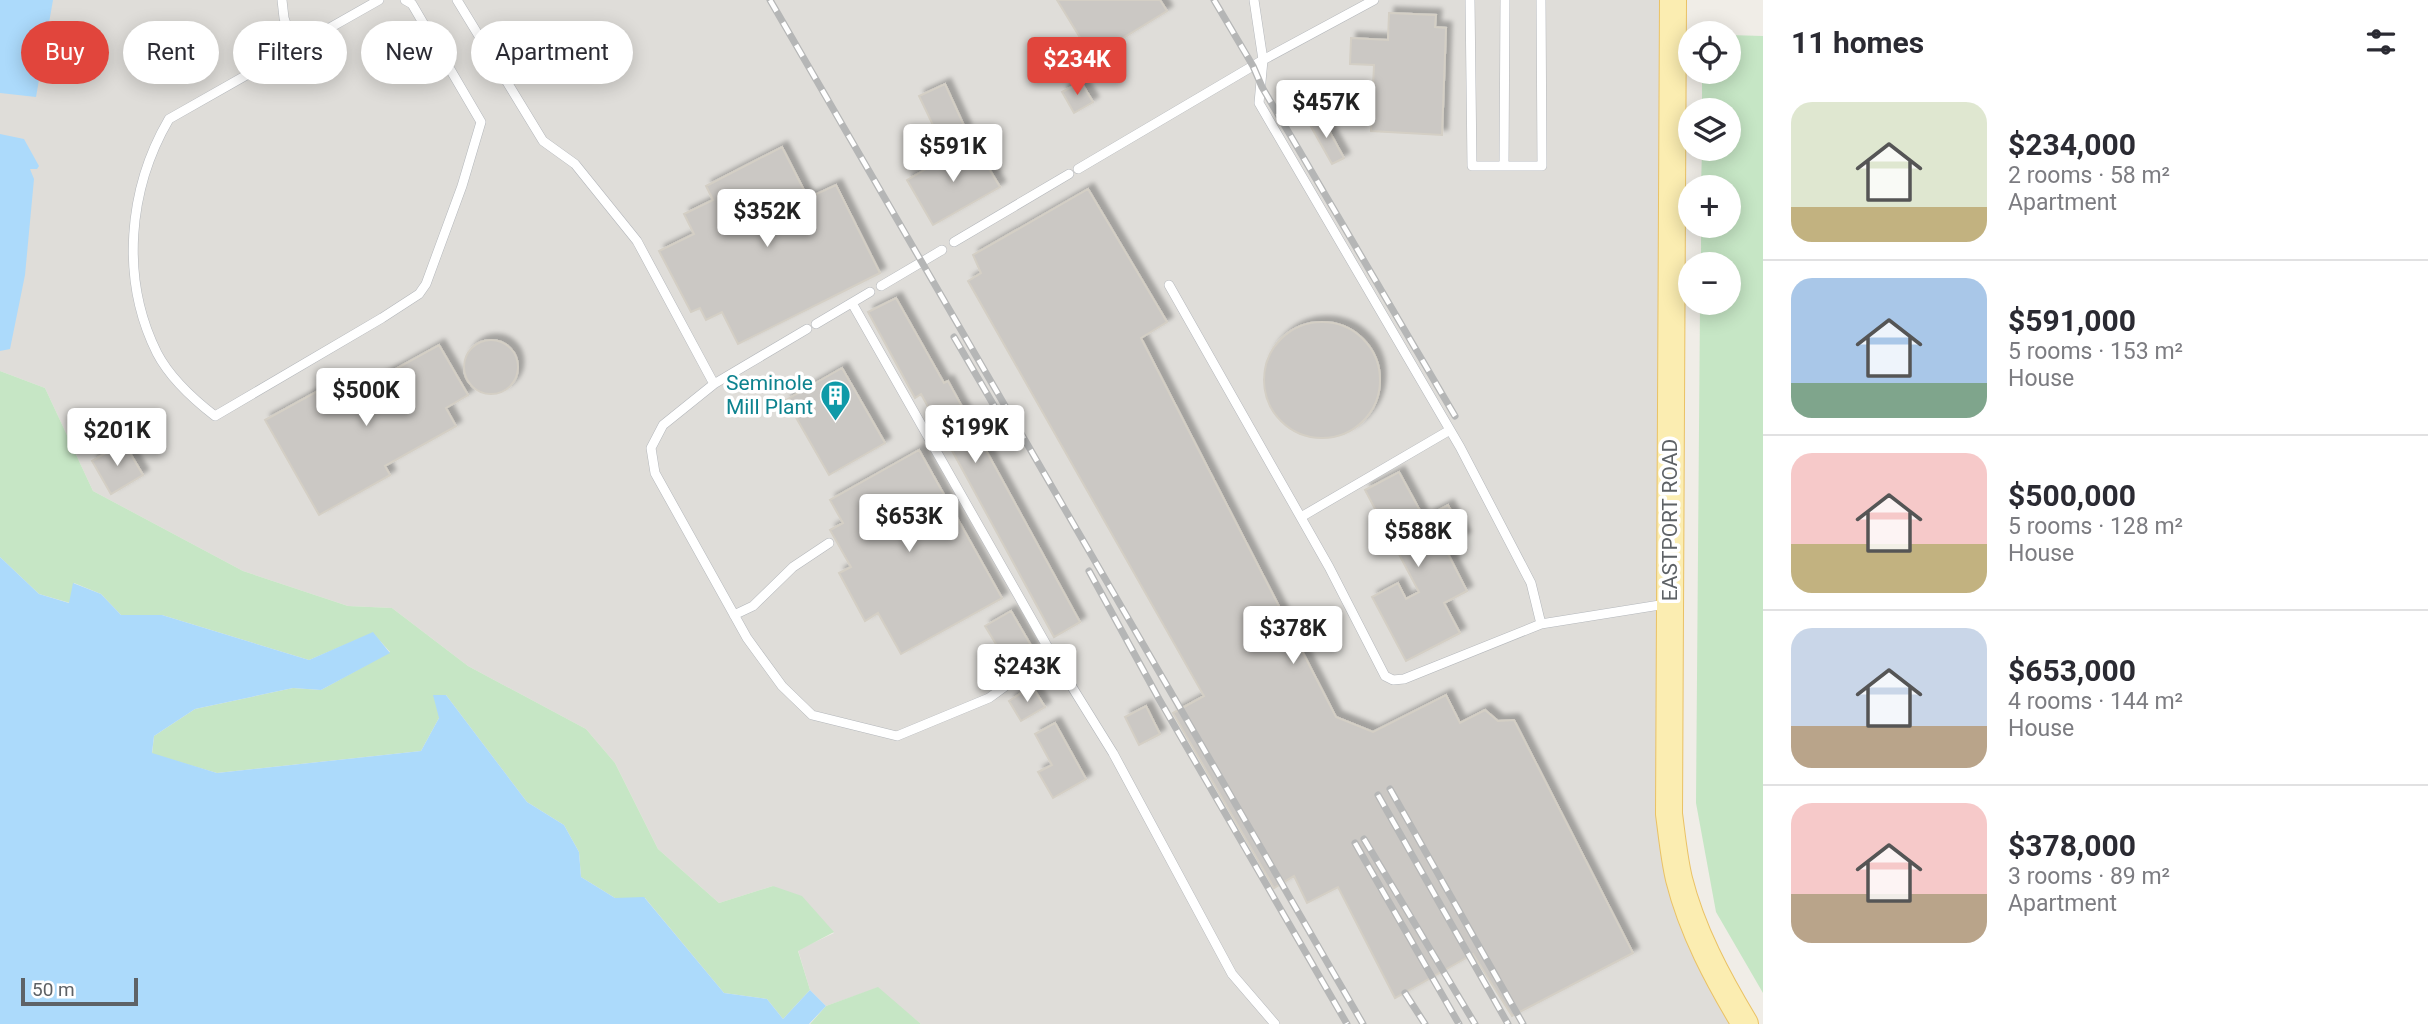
<!DOCTYPE html>
<html lang="en">
<head>
<meta charset="utf-8">
<style>
  body { margin:0; font-family:Roboto,sans-serif; background:#f7f7f7; color:#2b2b33; height:100vh; display:flex; flex-direction:column; font-size:26px; white-space:nowrap }
  * { box-sizing:border-box; margin:0 }
  p { font-size:23px; color:#7c7c81 }
  .icon { flex:none; width:38px; height:38px; fill:none; stroke:currentColor; stroke-width:2; stroke-linecap:round; stroke-linejoin:round }
  .map { position:relative; flex:1; overflow:hidden }
  .side { display:flex; flex-direction:column; background:#fff; width:665px }
  .side>* { flex:none }
  .top-card { position:absolute; left:21px; top:21px; width:665px; height:63px; display:flex; gap:14px }
  .fabs { position:absolute; left:1678px; top:21px; display:grid; gap:14px }
  .fabs a { display:grid; place-items:center; width:63px; height:63px; border-radius:50%; background:#fff; box-shadow:0 4px 18px #0003; font-size:35px }
  .scale { position:absolute; left:21px; bottom:18px; width:117px; box-sizing:border-box; padding-left:7px; border:4px solid #5e6266; border-top:0; font-size:19px; line-height:24px; white-space:nowrap; color:#5e6266; -webkit-text-stroke:5px #fff; paint-order:stroke }
  .price { position:absolute; translate:-50% -60px; padding:0 16px; border-radius:7px; background:#fff; color:#222; font-size:23px; line-height:46px; filter:drop-shadow(0 2px 4px #0008) }
  .price::after { content:''; position:absolute; left:50%; top:42px; width:21px; height:16px; margin-left:-10px; background:inherit; clip-path:polygon(0 0,100% 0,50% 100%) }
  .price.on { background:#e1453c; color:#fff }
  ul { padding:0; list-style:none }
  li { display:flex; align-items:center; gap:21px; height:175px; padding:0 28px }
  li+li { border-top:2px solid #e1e1e2 }
  li span { display:grid; place-items:center; flex:none; width:196px; height:140px; border-radius:21px; color:#555 }
  li>.icon { margin-inline-start:auto }
  span .icon { width:84px; height:84px; fill:#fffc; stroke-width:1 }
  li b { font-size:30px }
  h2 { display:flex; justify-content:space-between; align-items:center; height:84px; padding:0 28px; font-size:30px }
  .chip { padding:0 24px; border-radius:32px; background:#fff; box-shadow:0 4px 18px #0003; font-size:24px; line-height:63px }
  .chip.on { background:#e1453c; color:#fff }
  main { display:flex; flex:1; min-height:0 }
  .map>svg:first-child { display:block }
  .industrial { fill:#dfddd9 }
  .green { fill:#c6e6c5 }
  .water { fill:#acdafb }
  .building { fill:#cbc8c4; stroke:#d4cfc5; stroke-width:2; filter:url(#shadow) }
  .lines { fill:none; stroke-linecap:round; stroke-linejoin:round }
  .service-casing { stroke:#b4b7bb; stroke-width:10 }
  .primary-casing { stroke:#eac265; stroke-width:28 }
  .service { stroke:#fff; stroke-width:9 }
  .primary { stroke:#fbedb1; stroke-width:26 }
  .rail-casing { stroke:#b5b6b6; stroke-width:7 }
  .rail { stroke:#fff; stroke-width:4.5; stroke-dasharray:13; stroke-linecap:butt }
  .labels { text-anchor:middle; stroke-width:7; stroke-linejoin:round; paint-order:stroke }
  .culture-label { font-size:21px; fill:#0d838f; stroke:#fff; text-anchor:end }
  .street-label { font-size:21px; fill:#5e6266; stroke:#fff }
</style>
</head>
<body>
<main>
<div class="map">
<svg width="1763" height="1024" viewBox="0 0 1763 1024">
  <defs>
    <filter id="shadow"><feDropShadow dx="5.5" dy="-5.5" stdDeviation="2" flood-color="#0004"/></filter>
  </defs>
  <rect width="100%" height="100%" fill="#f0ede7"/>
  <path class="industrial" d="M0,0H1664L1660,802L1735,1024H921L877,988L826,1006L810,990L798,950L834,933L773,886L719,903L658,849L615,763L586,729L468,666L392,608L348,606L243,571L93,491L45,388L0,371Z"/>
  <path class="green" d="M1729,35L1763,36V993L1716,912L1696,803L1700,303H1729V264H1701V226H1729V187H1701L1702,149H1729V110H1702V72H1729Z
    M0,371L45,388L93,491L243,571L348,606L392,608L468,666L586,729L615,763L658,849L719,903L773,886L802,896L834,932L798,951L810,990L783,1019L767,999L724,993L645,898H615L581,877L579,852L564,825L527,802L446,695L439,718L421,751L217,773L152,754L154,736L195,709L293,688L321,690L390,652L373,633L309,660L162,615H121L101,594L74,583L70,603L39,594L0,557Z
    M878,987L921,1024H810L826,1006Z"/>
  <path class="water" d="M0,0H53L36,97L0,93Z
    M0,134L24,139L39,166L37,169H30L34,179L25,275L10,349L0,351Z
    M0,557L39,594L69,603L73,583L101,594L121,615H162L309,660L373,632L390,653L321,690L293,688L195,709L154,736L152,753L217,773L421,751L439,718L433,695H446L527,802L564,825L579,852L581,877L615,898L644,897L724,993L767,999L783,1019L810,990L826,1006L809,1024H0Z"/>
  <path class="building" d="M1057,0H1160L1167,11L1092,57Z
    M1389,13L1436,15L1435,27L1446,28L1442,135L1371,131L1374,65L1350,64L1351,38L1388,40Z
    M1081,82L1093,102L1074,113L1062,92Z
    M945,84L966,130L941,142L919,96Z
    M1321,116L1344,158L1332,164L1309,123Z
    M973,142L1000,187L933,225L907,180Z
    M782,147L808,198L836,185L880,273L738,344L722,312L706,320L700,308L691,312L659,251L694,234L684,214L713,200L706,186Z
    M1088,189L1167,322L1141,338L1336,717L1373,732L1446,695L1460,723L1485,710L1498,721L1514,720L1633,953L1512,1016L1473,954L1395,998L1338,887L1307,903L1294,876L1274,888L1173,713L1204,696L968,281L981,273L973,255Z
    M896,298L944,383L948,381L1080,622L1054,637L921,394L915,398L868,312Z
    M1264 380a58 58 0 1 1 116 0a58 58 0 1 1-116 0Z
    M464 367a27 27 0 1 1 54 0a27 27 0 1 1-54 0Z
    M439,345L468,395L446,408L456,426L385,466L390,475L319,515L265,420L336,381L345,397Z
    M842,368L885,443L829,475L786,400Z
    M124,443L143,475L111,494L92,461Z
    M919,450L1002,598L901,654L878,613L865,621L839,573L851,567L830,530L843,523L830,500Z
    M1399,472L1424,518L1448,505L1465,537L1445,548L1467,591L1444,603L1460,633L1406,661L1372,597L1398,583L1406,599L1419,592L1365,490Z
    M1011,611L1033,649L1008,664L985,626Z
    M1032,686L1045,707L1021,721L1009,701Z
    M1146,706L1160,734L1139,745L1125,717Z
    M1055,723L1086,779L1053,798L1038,772L1052,765L1035,734Z"/>
  <g class="lines">
    <defs>
      <path id="service" d="M282,0L284,18L294,47
        M379,0L169,119C128,189 120,279 157,353C170,378 193,399 215,416L382,318L419,294L426,284L462,186L481,122L412,4L405,0
        M457,0L543,141L575,164L637,241L714,384L807,329
        M1254,0L1263,60L1259,103L1460,447L1531,583L1541,624L1666,604
        M1470,0L1472,166H1542L1541,0
        M1504,165L1505,0
        M1078,169L1263,60L1374,0
        M954,242L1069,174
        M1169,285L1329,567L1385,676L1393,680L1404,679L1541,624
        M881,286L942,250
        M852,303L1051,653
        M816,324L870,292
        M714,384L663,425L651,448L655,473L747,638L782,686L812,715L897,736L989,698L1051,653L1113,753L1232,974L1275,1024
        M1301,517L1450,430
        M734,615L753,606L793,567L829,543"/>
      <path id="primary" d="M1673,0L1669,814C1672,836 1674,858 1679,879C1692,931 1718,979 1745,1024"/>
    </defs>
    <use href="#service" class="service-casing"/>
    <use href="#primary" class="primary-casing"/>
    <use href="#service" class="service"/>
    <use href="#primary" class="primary"/>
    <defs>
      <path id="rail" d="M770,0L1363,1024
        M1214,0L1253,66L1262,87L1455,416
        M954,337L1000,416
        M1089,571L1159,699L1347,1024
        M1390,789L1523,1024
        M1378,795L1508,1024
        M1364,839L1475,1024
        M1355,843L1459,1024
        M1405,993L1425,1024"/>
    </defs>
    <use href="#rail" class="rail-casing"/>
    <use href="#rail" class="rail"/>
  </g>
  <defs>
    <symbol id="building-pin" viewBox="-11 -11 22 30"><path d="M0 17L-7.5 6A9.5 9.5 0 1 1 7.5 6Z" fill="#0f9aa8" stroke="#fff"/><path d="M-4-6H4V6H1V3H-1V6H-4ZM-2.5-4.3h1.7v1.8h-1.7ZM.8-4.3h1.7v1.8H.8ZM-2.5-1h1.7V.8h-1.7ZM.8-1h1.7V.8H.8Z" fill="#fff"/></symbol>
  </defs>
  <g fill-rule="evenodd">
    <use href="#building-pin" x="818" y="378" width="35" height="47"/>
  </g>
  <g class="labels">
    <g class="culture-label">
      <text x="813" y="390">Seminole<tspan x="813" dy="24">Mill Plant</tspan></text>
    </g>
    <g class="street-label">
      <text transform="translate(1670 520) rotate(-90)" y="7">EASTPORT ROAD</text>
    </g>
  </g>
</svg>
<div class="fabs">
<a><svg class="icon" aria-label="locate" viewBox="0 0 24 24"><circle cx="12" cy="12" r="6"/><path d="M12 2v4M12 18v4M2 12h4M18 12h4"/></svg></a>
<a><svg class="icon" aria-label="layers" viewBox="0 0 24 24"><path d="M12 4l9 5-9 5-9-5zM3 14l9 5 9-5"/></svg></a>
<a>+</a>
<a>−</a>
</div>
<div class="scale">50 m</div>
<b class="price on" style="left:1077px;top:97px">$234K</b>
<b class="price" style="left:1326px;top:140px">$457K</b>
<b class="price" style="left:953px;top:184px">$591K</b>
<b class="price" style="left:767px;top:249px">$352K</b>
<b class="price" style="left:366px;top:428px">$500K</b>
<b class="price" style="left:975px;top:465px">$199K</b>
<b class="price" style="left:117px;top:468px">$201K</b>
<b class="price" style="left:909px;top:554px">$653K</b>
<b class="price" style="left:1418px;top:569px">$588K</b>
<b class="price" style="left:1293px;top:666px">$378K</b>
<b class="price" style="left:1027px;top:704px">$243K</b>
<div class="top-card">
<a class="chip on">Buy</a>
<a class="chip">Rent</a>
<a class="chip">Filters</a>
<a class="chip">New</a>
<a class="chip">Apartment</a>
</div>
</div>
<section class="side">
<h2>11 homes<svg class="icon" aria-label="filters" viewBox="0 0 24 24"><path d="M4 7h16M4 17h16"/><circle cx="9" cy="7" r="2"/><circle cx="15" cy="17" r="2"/></svg></h2>
<ul>
<li><span style="background:linear-gradient(#dfe7d0 75%,#c2b280 0)"><svg class="icon" aria-label="home" viewBox="0 0 24 24"><path d="M3 11l9-7 9 7M6 9v11h12V9"/></svg></span><div><b>$234,000</b><p>2 rooms · 58 m²</p><p>Apartment</p></div></li>
<li><span style="background:linear-gradient(#a9c7e8 75%,#7fa58c 0)"><svg class="icon" aria-label="home" viewBox="0 0 24 24"><path d="M3 11l9-7 9 7M6 9v11h12V9"/></svg></span><div><b>$591,000</b><p>5 rooms · 153 m²</p><p>House</p></div></li>
<li><span style="background:linear-gradient(#f6c9c9 65%,#c2b280 0)"><svg class="icon" aria-label="home" viewBox="0 0 24 24"><path d="M3 11l9-7 9 7M6 9v11h12V9"/></svg></span><div><b>$500,000</b><p>5 rooms · 128 m²</p><p>House</p></div></li>
<li><span style="background:linear-gradient(#c9d6e8 70%,#b9a48a 0)"><svg class="icon" aria-label="home" viewBox="0 0 24 24"><path d="M3 11l9-7 9 7M6 9v11h12V9"/></svg></span><div><b>$653,000</b><p>4 rooms · 144 m²</p><p>House</p></div></li>
<li><span style="background:linear-gradient(#f6c9c9 65%,#b9a48a 0)"><svg class="icon" aria-label="home" viewBox="0 0 24 24"><path d="M3 11l9-7 9 7M6 9v11h12V9"/></svg></span><div><b>$378,000</b><p>3 rooms · 89 m²</p><p>Apartment</p></div></li>
</ul>
</section>
</main>
</body>
</html>
